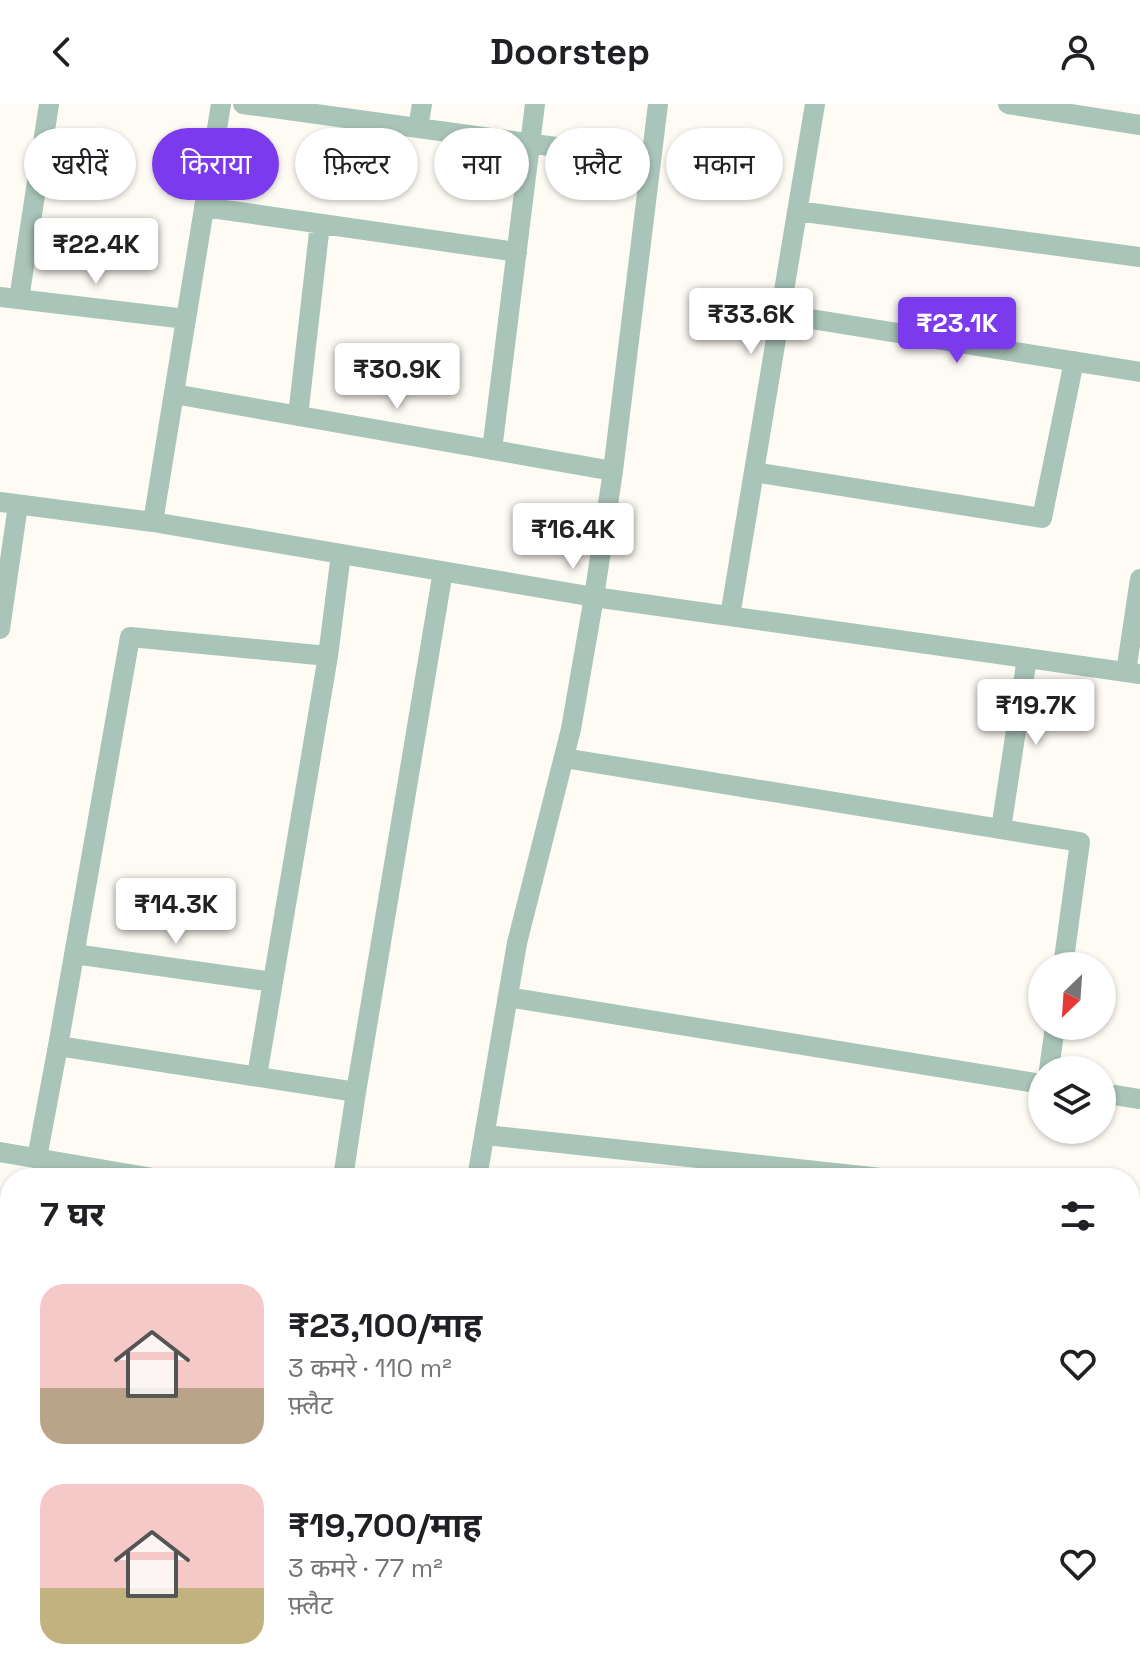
<!DOCTYPE html>
<html lang="hi">
<head>
<meta charset="utf-8">
<style>
  body { margin:0; font-family:"Space Grotesk","Noto Sans Devanagari",sans-serif; background:#f2f2f2; color:#202124; height:100vh; display:flex; flex-direction:column; font-size:30px; white-space:nowrap }
  * { box-sizing:border-box; margin:0 }
  p { font-size:26px; color:#757577 }
  .icon { flex:none; width:44px; height:44px; fill:none; stroke:currentColor; stroke-width:2; stroke-linecap:round; stroke-linejoin:round }
  .map { position:relative; flex:1; overflow:hidden }
  .details { position:absolute; left:0px; top:1064px; width:1140px; height:512px; display:flex; flex-direction:column; background:#fff; border-radius:32px 32px 0 0; box-shadow:0 2px 6px #0004 }
  .details>* { flex:none }
  .guide { position:absolute; left:24px; top:24px; width:1092px; height:72px; display:flex; gap:16px }
  .needle { width:52px; rotate:205deg }
  .fabs { position:absolute; left:1028px; top:848px; display:grid; gap:16px }
  .fabs a { display:grid; place-items:center; width:88px; height:88px; border-radius:50%; background:#fff; box-shadow:0 2px 6px #0004; font-size:40px }
  .price { position:absolute; translate:-50% -68px; padding:0 18px; border-radius:8px; background:#fff; color:#222; font-size:26px; line-height:52px; filter:drop-shadow(0 2px 4px #0008) }
  .price::after { content:''; position:absolute; left:50%; top:48px; width:24px; height:18px; margin-left:-12px; background:inherit; clip-path:polygon(0 0,100% 0,50% 100%) }
  .price.selected { background:#7c3aed; color:#fff }
  ul { padding:0; list-style:none }
  li { display:flex; align-items:center; gap:24px; height:200px; padding:0 40px }
  li span { display:grid; place-items:center; flex:none; width:224px; height:160px; border-radius:24px; color:#555 }
  li>.icon { margin-inline-start:auto }
  span .icon { width:96px; height:96px; fill:#fffc; stroke-width:1 }
  li b { font-size:34px }
  h2 { display:flex; justify-content:space-between; align-items:center; height:96px; padding:0 40px; font-size:34px }
  .pill { padding:0 28px; border-radius:36px; background:#fff; box-shadow:0 2px 6px #0004; font-size:28px; line-height:72px }
  .pill.selected { background:#7c3aed; color:#fff }
  header { display:flex; justify-content:space-between; align-items:center; height:104px; padding:0 40px; background:#fff; font-size:36px; font-weight:600 }
  .map>svg:first-child { display:block }
  .lines { fill:none; stroke-linecap:round; stroke-linejoin:round }
  .street { stroke:#a9c4b8; stroke-width:20 }
</style>
</head>
<body>
<header><svg class="icon" aria-label="back" viewBox="0 0 24 24"><path d="M15 5l-7 7 7 7"/></svg>Doorstep<svg class="icon" aria-label="person" viewBox="0 0 24 24"><circle cx="12" cy="8" r="4"/><path d="M4 21q1-7 8-7t8 7"/></svg></header>
<div class="map">
<svg width="1140" height="1576" viewBox="0 0 1140 1576">
  <rect width="100%" height="100%" fill="#fefaf4"/>
  <g class="lines">
    <path class="street" d="M243,0L651,56
      M1008,0L1140,21
      M418,24L422,0
      M204,103L517,148
      M797,107L1140,153
      M0,193L186,215
      M19,195L49,0
      M780,210L1140,268
      M174,290L613,367
      M298,312L320,120
      M492,346L535,0
      M754,368L1042,414L1074,257
      M0,398L153,418L594,493L1140,570
      M153,418L221,0
      M730,512L815,0
      M0,525L18,401
      M1126,568L1140,475
      M564,654L1080,738L1063,862
      M1001,725L1027,554
      M74,850L273,878
      M508,893L1042,980
      M58,942L130,533L328,552
      M1049,966L1055,922
      M257,972L328,552L341,450
      M356,988L443,467
      M1102,989L1140,995
      M486,1031L881,1074
      M0,1048L153,1074
      M37,1054L58,942L356,988L343,1074
      M477,1074L517,839L571,625L594,493L613,367L658,0
      M1130,1113L1140,1114
      M1130,1262L1140,1264
      M0,1329L10,1330
      M0,1504L10,1506
      M1074,1566L1083,1576
      M287,1576L289,1566"/>
  </g>
</svg>
<div class="fabs">
<a><svg class="needle" viewBox="-14 -14 28 28"><path d="M0-13l5 13h-10z" fill="#e53935"/><path d="M0 13l5-13h-10z" fill="#757577"/></svg></a>
<a><svg class="icon" aria-label="layers" viewBox="0 0 24 24"><path d="M12 4l9 5-9 5-9-5zM3 14l9 5 9-5"/></svg></a>
</div>
<b class="price" style="left:96px;top:182px">₹22.4K</b>
<b class="price" style="left:751px;top:252px">₹33.6K</b>
<b class="price selected" style="left:957px;top:261px">₹23.1K</b>
<b class="price" style="left:397px;top:307px">₹30.9K</b>
<b class="price" style="left:573px;top:467px">₹16.4K</b>
<b class="price" style="left:1036px;top:643px">₹19.7K</b>
<b class="price" style="left:176px;top:842px">₹14.3K</b>
<div class="guide">
<a class="pill">खरीदें</a>
<a class="pill selected">किराया</a>
<a class="pill">फ़िल्टर</a>
<a class="pill">नया</a>
<a class="pill">फ़्लैट</a>
<a class="pill">मकान</a>
</div>
<section class="details">
<h2>7 घर<svg class="icon" aria-label="filters" viewBox="0 0 24 24"><path d="M4 7h16M4 17h16"/><circle cx="9" cy="7" r="2"/><circle cx="15" cy="17" r="2"/></svg></h2>
<ul>
<li><span style="background:linear-gradient(#f6c9c9 65%,#b9a48a 0)"><svg class="icon" aria-label="home" viewBox="0 0 24 24"><path d="M3 11l9-7 9 7M6 9v11h12V9"/></svg></span><div><b>₹23,100/माह</b><p>3 कमरे · 110 m²</p><p>फ़्लैट</p></div><svg class="icon" aria-label="heart" viewBox="0 0 24 24"><path d="M12 20l-8-8c-3-5 5-10 8-4 3-6 11-1 8 4z"/></svg></li>
<li><span style="background:linear-gradient(#f6c9c9 65%,#c2b280 0)"><svg class="icon" aria-label="home" viewBox="0 0 24 24"><path d="M3 11l9-7 9 7M6 9v11h12V9"/></svg></span><div><b>₹19,700/माह</b><p>3 कमरे · 77 m²</p><p>फ़्लैट</p></div><svg class="icon" aria-label="heart" viewBox="0 0 24 24"><path d="M12 20l-8-8c-3-5 5-10 8-4 3-6 11-1 8 4z"/></svg></li>
</ul>
</section>
</div>
</body>
</html>
